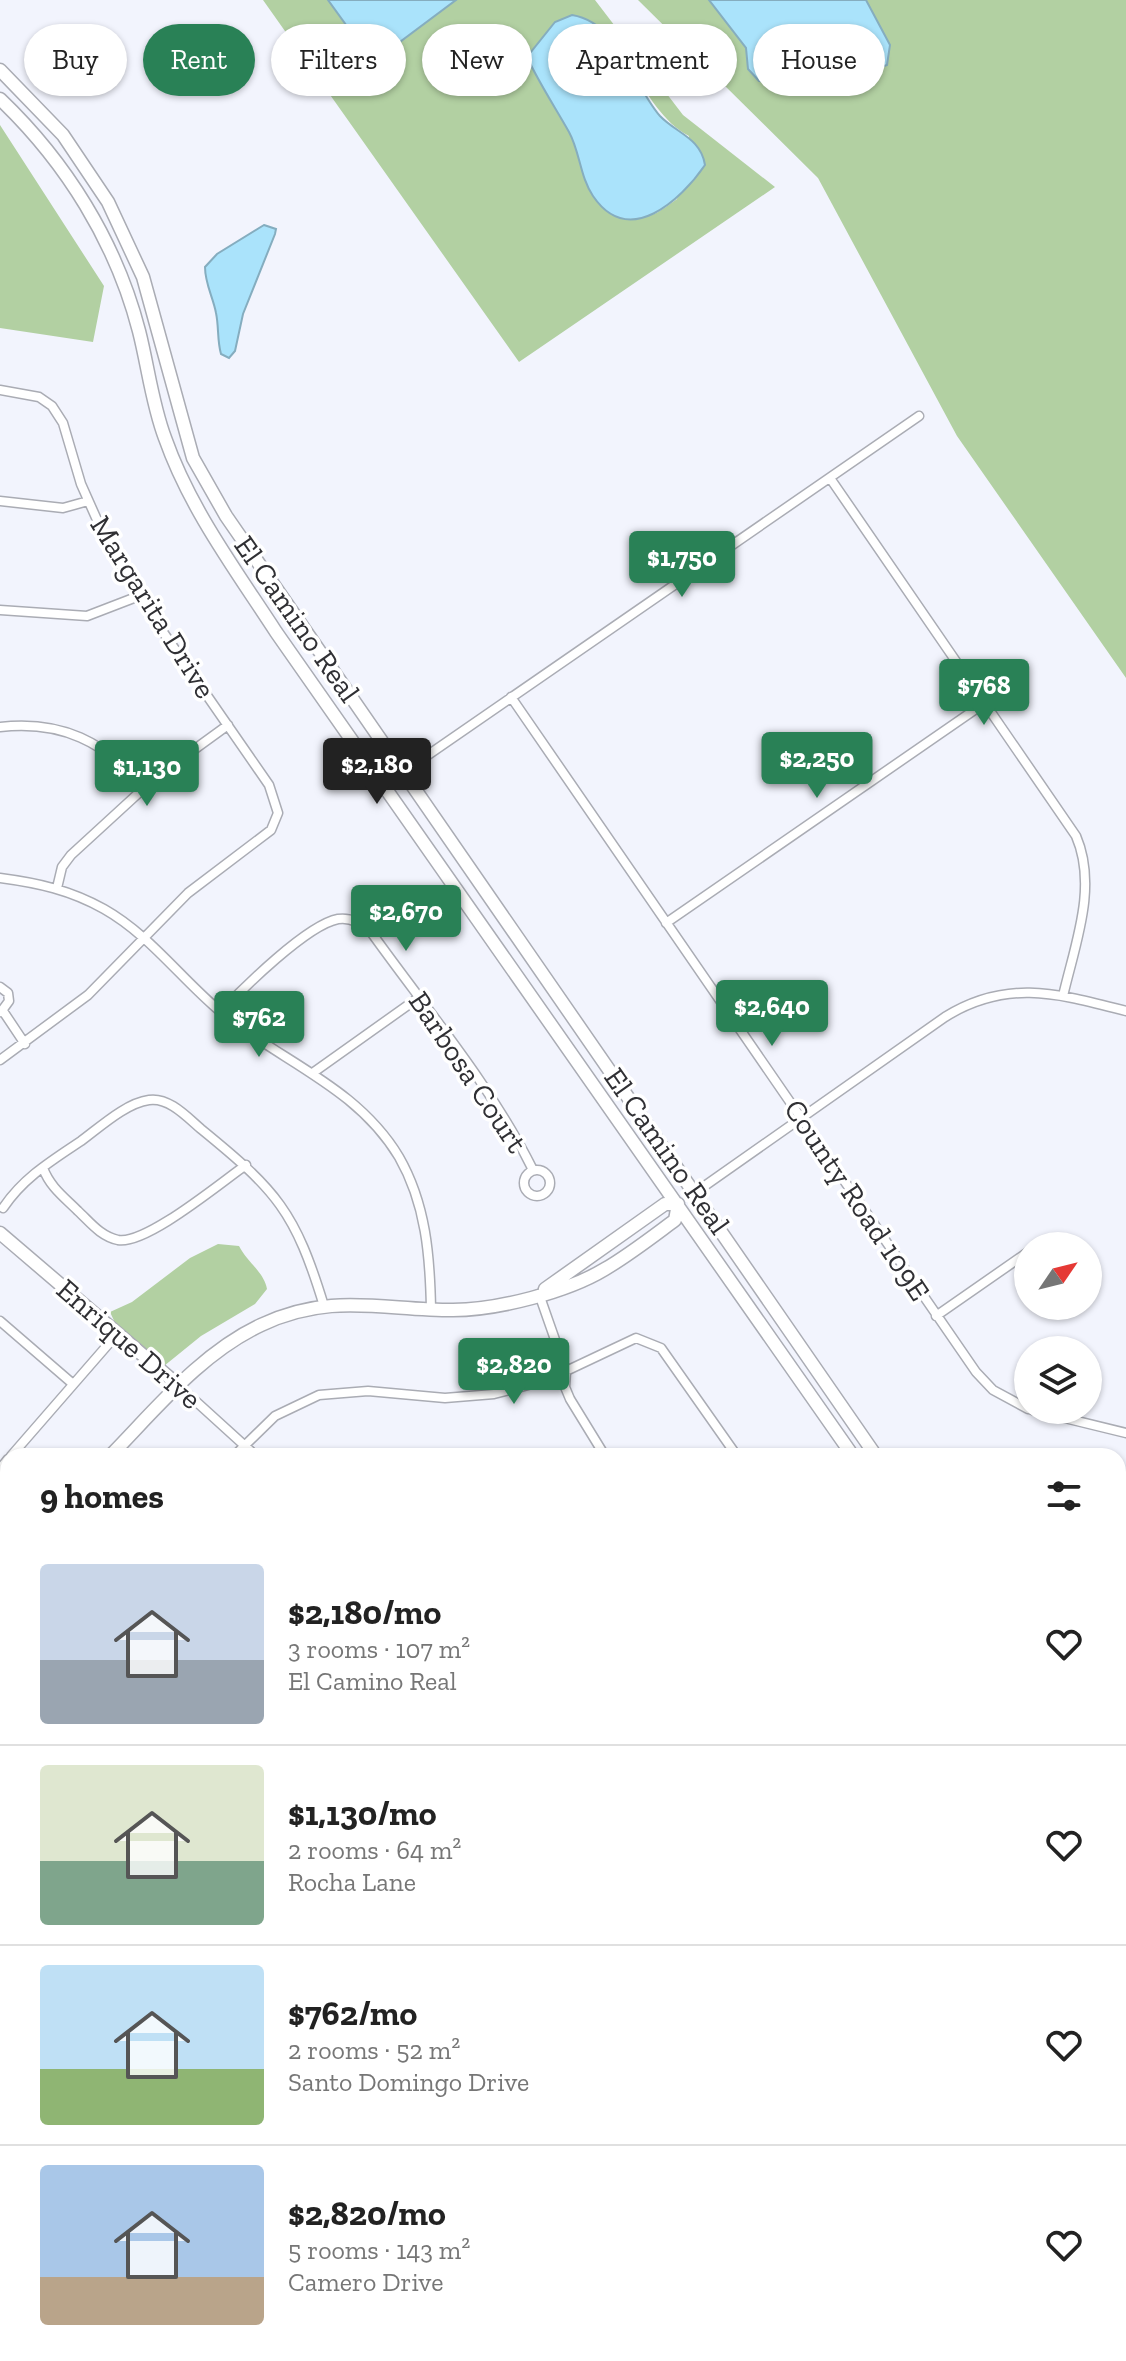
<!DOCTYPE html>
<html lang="en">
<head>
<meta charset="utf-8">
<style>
  body { margin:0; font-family:"Zilla Slab",serif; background:#f6f6f6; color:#222; height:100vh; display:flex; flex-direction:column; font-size:30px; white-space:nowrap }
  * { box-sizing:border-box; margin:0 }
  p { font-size:26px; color:#767676 }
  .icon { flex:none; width:44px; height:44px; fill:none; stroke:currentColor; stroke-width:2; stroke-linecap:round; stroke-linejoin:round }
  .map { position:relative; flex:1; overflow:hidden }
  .panel { position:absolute; left:0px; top:1448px; width:1126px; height:914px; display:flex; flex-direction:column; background:#fff; border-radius:24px 24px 0 0; box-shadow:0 2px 6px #0004 }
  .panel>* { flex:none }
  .banner { position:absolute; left:24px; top:24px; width:1078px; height:72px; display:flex; gap:16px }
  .needle { width:52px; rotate:55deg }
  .fabs { position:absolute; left:1014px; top:1232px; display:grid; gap:16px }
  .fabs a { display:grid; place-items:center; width:88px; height:88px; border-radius:50%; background:#fff; box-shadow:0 2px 6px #0004; font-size:40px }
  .price { position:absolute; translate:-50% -68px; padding:0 18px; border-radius:8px; background:#298156; color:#fff; font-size:26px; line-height:52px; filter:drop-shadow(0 2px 4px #0008) }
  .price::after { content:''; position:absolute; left:50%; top:48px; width:24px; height:18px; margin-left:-12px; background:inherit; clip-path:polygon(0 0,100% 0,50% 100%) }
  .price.active { background:#222; color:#fff }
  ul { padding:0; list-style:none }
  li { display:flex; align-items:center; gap:24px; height:200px; padding:0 40px }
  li+li { border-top:2px solid #e0e0e0 }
  li span { display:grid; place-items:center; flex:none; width:224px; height:160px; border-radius:8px; color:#555 }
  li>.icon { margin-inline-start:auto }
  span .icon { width:96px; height:96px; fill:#fffc; stroke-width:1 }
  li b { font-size:34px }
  h2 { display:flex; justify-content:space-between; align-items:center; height:96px; padding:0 40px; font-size:34px }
  .pill { padding:0 28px; border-radius:36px; background:#fff; box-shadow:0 2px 6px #0004; font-size:28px; line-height:72px }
  .pill.active { background:#298156; color:#fff }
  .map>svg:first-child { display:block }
  .green { fill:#b2d0a2; fill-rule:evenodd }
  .water { fill:#aae3fb; stroke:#85adbf; stroke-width:2 }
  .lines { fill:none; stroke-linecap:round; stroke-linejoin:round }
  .street-casing { stroke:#aaacb4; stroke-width:11 }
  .secondary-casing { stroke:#aaacb4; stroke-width:15 }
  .street { stroke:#fff; stroke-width:8 }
  .secondary { stroke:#fff; stroke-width:12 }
  .labels { text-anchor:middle; stroke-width:7; stroke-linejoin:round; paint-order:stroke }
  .street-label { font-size:30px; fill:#303034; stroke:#fff }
</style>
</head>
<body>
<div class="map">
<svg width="1126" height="2361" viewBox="0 0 1126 2361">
  <rect width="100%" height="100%" fill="#f2f4fd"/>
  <path class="green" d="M263,0H328L373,62L456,0H595L683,115L775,187L519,362ZM572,15C626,24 638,109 689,136L677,199C655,215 647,222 620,214C582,201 586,165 570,134C556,108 539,84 527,57Z
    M638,0H1126V678L957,436L818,178Z
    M0,125L104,286L93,342L0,328Z
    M218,1244L239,1246C247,1262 264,1272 267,1289L255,1304L201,1336L164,1366L116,1325L110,1312L132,1302L190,1258Z
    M8,2281V2354H162L163,2361H0V2287Z
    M859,2354H1063L1068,2361H865Z"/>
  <path class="water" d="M328,0H456L373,62Z
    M709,0H866L890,45L887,65L874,70C864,65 851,54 840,52C807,45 790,84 759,81L748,69L746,48Z
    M572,15C620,23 632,84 660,116C676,133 701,138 705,165C681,200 629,249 593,196C580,177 580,152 569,132C555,107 539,83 527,57L555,22Z
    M264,225L276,229L275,234L243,314L235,351L229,358L221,354C217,340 219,327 216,313C213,297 205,284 205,267L217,254Z"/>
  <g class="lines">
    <defs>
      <path id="street" d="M0,390L39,397L52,406L63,423L81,484L106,540L145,606L269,785L278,813L271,830L188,893L88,995L0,1060
        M830,478L1076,836C1098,887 1075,944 1063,996
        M0,501L63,508L88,501
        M0,610L87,616L139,596
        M511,697L976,1372L993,1390L1028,1409
        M0,727C62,720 104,742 145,787
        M428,755L919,416
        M0,878C38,883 70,890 104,909C150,935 181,979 222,1013C282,1062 357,1087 399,1157C426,1204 430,1256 431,1309
        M57,888L62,867L71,855L155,778L228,725
        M666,923L986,702
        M0,987L8,993L9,1001L1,1012
        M3,1011L25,1044
        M221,1012C243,988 307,925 338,919C352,917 362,924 371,932C426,1009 491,1085 533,1170
        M314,1072L418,998
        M43,1168C50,1187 64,1197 78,1211C90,1222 100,1236 118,1240C146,1245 220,1183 246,1165
        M524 1183a13 13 0 1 1 26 0a13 13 0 1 1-26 0Z
        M696,1192L945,1017C1008,978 1059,994 1126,1011
        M3,1208C23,1178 51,1161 81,1141C100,1127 126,1103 149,1100C169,1097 187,1117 201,1129C277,1191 295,1211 324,1306
        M1036,1246L1041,1243
        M539,1294L566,1371L565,1387L570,1399L605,1456
        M936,1316L1028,1252
        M0,1321L73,1384
        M179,1386L256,1456
        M1032,1410L1126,1433
        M11,1456L118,1333
        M234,1456L275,1416L319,1395L368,1391L445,1398L494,1394L547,1380L636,1338L661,1348L737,1456
        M0,1469L8,1459
        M1118,1603L1126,1579
        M0,1668L8,1659
        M0,1872L8,1881
        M1118,1973L1126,1984
        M0,2011L8,2014
        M1118,2102L1126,2095
        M0,2193L6,2206
        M1118,2244L1126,2238
        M1118,2329L1126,2336
        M346,2354V2361
        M453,2354L454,2361
        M769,2354L776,2361
        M740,2361L746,2354"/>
      <path id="secondary" d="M0,70L63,135L108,202L143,277L193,458L226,516L876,1456
        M0,99C66,162 116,242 139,331C148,366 152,404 165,438C190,509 235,569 276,632L853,1456
        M0,1233L179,1386
        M545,1289L665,1204H678
        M110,1456C156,1409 201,1353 261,1325C330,1292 382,1310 453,1310C497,1310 567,1292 605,1269C629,1255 652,1237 675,1220L678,1204
        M0,1564L8,1555
        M1118,1784L1126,1795
        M1118,1824L1126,1834"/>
    </defs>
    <use href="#street" class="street-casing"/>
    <use href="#secondary" class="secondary-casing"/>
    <use href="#street" class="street"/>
    <use href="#secondary" class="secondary"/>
  </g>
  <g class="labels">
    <g class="street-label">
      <text transform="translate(153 607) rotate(58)" y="10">Margarita Drive</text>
      <text transform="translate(297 619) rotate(55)" y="10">El Camino Real</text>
      <text transform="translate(468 1072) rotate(56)" y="10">Barbosa Court</text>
      <text transform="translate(667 1151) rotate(55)" y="10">El Camino Real</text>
      <text transform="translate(857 1200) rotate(56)" y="10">County Road 109E</text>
      <text transform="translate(129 1344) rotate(41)" y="10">Enrique Drive</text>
    </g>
  </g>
</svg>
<div class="fabs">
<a><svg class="needle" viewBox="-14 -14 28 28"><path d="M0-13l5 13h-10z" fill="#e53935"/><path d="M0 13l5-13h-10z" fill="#767676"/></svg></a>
<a><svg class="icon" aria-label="layers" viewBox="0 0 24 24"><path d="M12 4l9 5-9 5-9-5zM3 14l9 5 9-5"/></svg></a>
</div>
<b class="price" style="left:682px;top:599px">$1,750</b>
<b class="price" style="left:984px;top:727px">$768</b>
<b class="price" style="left:817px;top:800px">$2,250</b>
<b class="price active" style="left:377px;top:806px">$2,180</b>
<b class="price" style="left:147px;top:808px">$1,130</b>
<b class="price" style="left:406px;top:953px">$2,670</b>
<b class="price" style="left:772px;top:1048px">$2,640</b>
<b class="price" style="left:259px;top:1059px">$762</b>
<b class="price" style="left:514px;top:1406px">$2,820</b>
<div class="banner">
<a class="pill">Buy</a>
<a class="pill active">Rent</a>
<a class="pill">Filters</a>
<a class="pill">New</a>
<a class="pill">Apartment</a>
<a class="pill">House</a>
</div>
<section class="panel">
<h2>9 homes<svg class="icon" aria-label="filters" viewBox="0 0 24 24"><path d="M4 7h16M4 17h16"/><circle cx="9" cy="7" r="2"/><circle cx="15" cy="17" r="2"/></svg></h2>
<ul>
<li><span style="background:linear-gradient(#c9d6e8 60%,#9aa5b1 0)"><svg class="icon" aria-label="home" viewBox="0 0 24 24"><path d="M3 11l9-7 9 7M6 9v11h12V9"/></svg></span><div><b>$2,180/mo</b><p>3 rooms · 107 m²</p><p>El Camino Real</p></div><svg class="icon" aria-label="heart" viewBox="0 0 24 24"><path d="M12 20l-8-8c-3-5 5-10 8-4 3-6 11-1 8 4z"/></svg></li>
<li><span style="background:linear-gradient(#dfe7d0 60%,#7fa58c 0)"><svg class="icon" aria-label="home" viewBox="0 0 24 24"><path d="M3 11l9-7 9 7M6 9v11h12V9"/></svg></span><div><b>$1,130/mo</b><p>2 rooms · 64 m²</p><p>Rocha Lane</p></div><svg class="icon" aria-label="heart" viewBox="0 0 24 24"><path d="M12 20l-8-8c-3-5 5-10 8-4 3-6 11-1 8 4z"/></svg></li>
<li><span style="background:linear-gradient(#bfe0f5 65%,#8fb573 0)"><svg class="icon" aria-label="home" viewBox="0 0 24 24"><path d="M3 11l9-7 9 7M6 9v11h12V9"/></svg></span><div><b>$762/mo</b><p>2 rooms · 52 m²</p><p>Santo Domingo Drive</p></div><svg class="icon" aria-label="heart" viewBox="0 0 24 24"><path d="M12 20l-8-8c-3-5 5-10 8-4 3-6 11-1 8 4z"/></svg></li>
<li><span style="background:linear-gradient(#a9c7e8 70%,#b9a48a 0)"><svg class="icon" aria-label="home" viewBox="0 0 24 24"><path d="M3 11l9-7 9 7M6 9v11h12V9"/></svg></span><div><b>$2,820/mo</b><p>5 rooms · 143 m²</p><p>Camero Drive</p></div><svg class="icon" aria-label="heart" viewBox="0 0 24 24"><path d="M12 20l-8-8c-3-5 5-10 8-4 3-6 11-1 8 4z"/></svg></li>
</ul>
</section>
</div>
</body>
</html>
